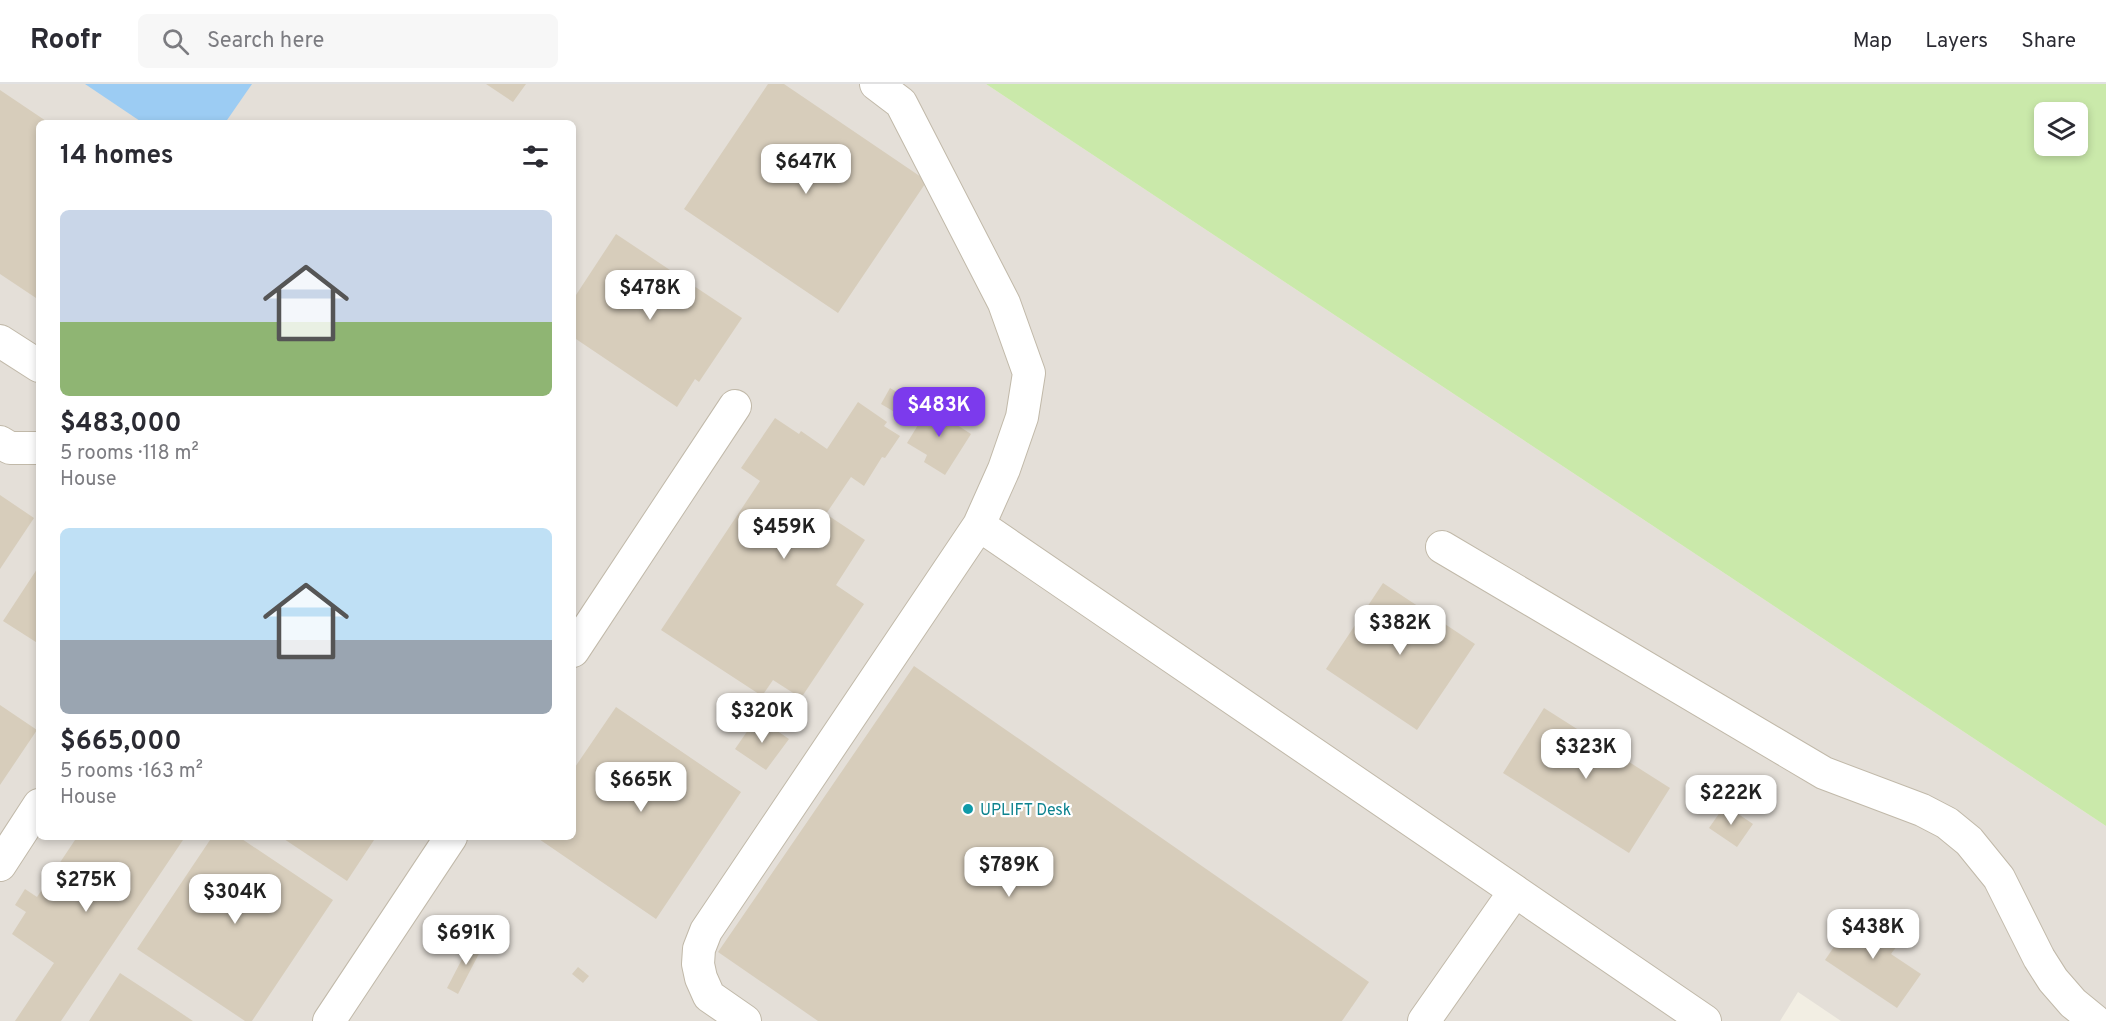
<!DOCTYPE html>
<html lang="en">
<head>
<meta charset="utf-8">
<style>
  body { margin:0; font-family:Overpass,sans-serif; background:#f7f7f7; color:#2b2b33; height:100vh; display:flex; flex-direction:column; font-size:22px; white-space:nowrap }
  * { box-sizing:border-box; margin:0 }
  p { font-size:20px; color:#7c7c81 }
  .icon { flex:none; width:33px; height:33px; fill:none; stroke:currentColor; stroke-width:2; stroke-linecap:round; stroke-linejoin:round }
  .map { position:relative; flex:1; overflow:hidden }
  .sheet { position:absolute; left:36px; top:36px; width:540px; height:720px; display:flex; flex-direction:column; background:#fff; border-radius:9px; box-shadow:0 3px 9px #0003 }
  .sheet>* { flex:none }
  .fabs { position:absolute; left:2034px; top:18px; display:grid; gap:12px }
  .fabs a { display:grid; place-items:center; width:54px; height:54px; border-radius:9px; background:#fff; box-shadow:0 3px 9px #0003; font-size:30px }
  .price { position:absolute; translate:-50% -51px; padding:0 14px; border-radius:12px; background:#fff; color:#222; font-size:20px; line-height:39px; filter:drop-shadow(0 2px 3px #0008) }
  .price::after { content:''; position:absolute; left:50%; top:36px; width:18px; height:14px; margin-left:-9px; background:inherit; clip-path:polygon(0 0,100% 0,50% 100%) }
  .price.on { background:#7c3aed; color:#fff }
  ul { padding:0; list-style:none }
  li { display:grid; align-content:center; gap:12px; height:318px; padding:0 24px }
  li span { display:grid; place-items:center; height:186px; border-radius:9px; color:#555 }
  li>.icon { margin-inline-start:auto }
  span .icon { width:108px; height:108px; fill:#fffc; stroke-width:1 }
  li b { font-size:26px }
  h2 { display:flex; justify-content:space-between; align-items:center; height:72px; padding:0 24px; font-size:26px }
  header { display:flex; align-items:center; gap:36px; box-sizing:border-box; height:84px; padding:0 30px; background:#fff; border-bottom:2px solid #e1e1e2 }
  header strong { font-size:28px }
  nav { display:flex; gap:33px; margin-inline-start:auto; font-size:21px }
  .search { width:420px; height:54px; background:#f7f7f7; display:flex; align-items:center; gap:15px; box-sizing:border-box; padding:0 21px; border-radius:9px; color:#7c7c81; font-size:22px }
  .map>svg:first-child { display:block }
  .industrial { fill:#e4dfd8; fill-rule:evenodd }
  .green { fill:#cae9aa; fill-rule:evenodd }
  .water { fill:#9cccf3 }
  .building { fill:#d7cdbb }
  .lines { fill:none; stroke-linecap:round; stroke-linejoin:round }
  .minor-casing { stroke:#c1b9a9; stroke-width:34 }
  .minor { stroke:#fff; stroke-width:32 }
  .culture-dot { fill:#0f9aa8; stroke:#fff; stroke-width:2 }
  .labels { text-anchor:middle; stroke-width:4.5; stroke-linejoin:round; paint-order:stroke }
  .culture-label { font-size:16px; fill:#0d838f; stroke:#fff; text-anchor:start }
</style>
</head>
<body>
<header>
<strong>Roofr</strong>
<div class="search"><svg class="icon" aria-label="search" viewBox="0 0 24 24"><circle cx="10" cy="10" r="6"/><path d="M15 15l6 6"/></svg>Search here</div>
<nav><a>Map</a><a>Layers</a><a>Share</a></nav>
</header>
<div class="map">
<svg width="2106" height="937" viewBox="0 0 2106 937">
  <rect width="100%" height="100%" fill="#f2eee3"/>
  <path class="industrial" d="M0,0H986L2106,742V937H1841L1798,908L1780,937H0ZM39,39H573V753H39Z"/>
  <path class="green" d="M986,0H2106V742ZM2044,28H2078V62H2044Z"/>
  <path class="water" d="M85,0H252L225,39H143Z"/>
  <path class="building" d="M486,0H526L513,18Z
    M768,0H784L927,97L838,229L684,125Z
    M0,6L49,39H39V216L0,190Z
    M616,150L742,234L699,298L695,295L677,323L573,253V220L576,216L574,214Z
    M890,304L907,314L898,330L881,320Z
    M858,318L887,338L884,342L900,352L885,374L882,373L864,402L851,393L826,430L865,456L836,501L864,520L801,614L773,596L762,612L661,546L760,397L741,384L775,334L799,350L801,347L827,365Z
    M932,318L954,332L951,337L971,350L945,391L924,378L927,371L907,359Z
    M0,411L34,434L0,485Z
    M39,482V560L3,537Z
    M1383,499L1475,560L1417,646L1326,585Z
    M914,582L1369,898L1342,937H818L718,868Z
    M0,621L37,646L0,701Z
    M616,623L741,708L656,835L536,753H573V686Z
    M1544,624L1670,704L1629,769L1503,689Z
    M757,633L789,655L766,686L735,665Z
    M1725,721L1753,740L1737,763L1709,744Z
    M77,753H185L61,937H15L54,879L12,850L26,828L15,821L25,805L37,813Z
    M212,753H239L333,816L252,937H245L137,865Z
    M281,753H376L347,797Z
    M1859,826L1902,855L1891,870L1921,890L1897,924L1825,876Z
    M473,854L484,860L458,910L447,904Z
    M578,883L589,892L583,899L572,890Z
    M120,889L166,919L193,937H89Z"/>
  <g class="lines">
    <defs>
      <path id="minor" d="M876,0L901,19L1004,219L1029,289L1022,333L1004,385L979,441
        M0,257L39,282
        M0,358L10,364H39
        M1442,463L1824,689L1922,726L1947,739L1969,757L1999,794L2039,874L2053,896L2073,919L2095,937
        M573,567L735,322
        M0,781L39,721
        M329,937L451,753
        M745,937L709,912L701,894L698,880L699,865L706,847L979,441L1705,937
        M1424,937L1515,807"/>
    </defs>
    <use href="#minor" class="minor-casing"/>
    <use href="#minor" class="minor"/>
  </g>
  <circle class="culture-dot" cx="968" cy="725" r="6"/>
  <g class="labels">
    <g class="culture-label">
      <text x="980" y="731">UPLIFT Desk</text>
    </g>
  </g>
</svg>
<div class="fabs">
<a><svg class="icon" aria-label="layers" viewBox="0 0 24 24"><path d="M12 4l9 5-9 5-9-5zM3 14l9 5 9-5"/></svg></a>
</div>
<b class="price" style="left:806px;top:111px">$647K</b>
<b class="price" style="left:650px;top:237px">$478K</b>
<b class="price on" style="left:939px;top:354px">$483K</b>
<b class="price" style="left:784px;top:476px">$459K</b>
<b class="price" style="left:1400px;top:572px">$382K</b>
<b class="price" style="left:762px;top:660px">$320K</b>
<b class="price" style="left:1586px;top:696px">$323K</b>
<b class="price" style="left:641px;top:729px">$665K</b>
<b class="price" style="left:1731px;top:742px">$222K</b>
<b class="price" style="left:1009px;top:814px">$789K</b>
<b class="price" style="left:86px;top:829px">$275K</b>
<b class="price" style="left:235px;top:841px">$304K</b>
<b class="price" style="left:1873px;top:876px">$438K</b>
<b class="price" style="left:466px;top:882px">$691K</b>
<section class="sheet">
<h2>14 homes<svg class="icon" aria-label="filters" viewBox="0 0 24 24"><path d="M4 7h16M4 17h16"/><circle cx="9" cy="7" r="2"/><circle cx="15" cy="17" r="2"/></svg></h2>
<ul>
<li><span style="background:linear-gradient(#c9d6e8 60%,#8fb573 0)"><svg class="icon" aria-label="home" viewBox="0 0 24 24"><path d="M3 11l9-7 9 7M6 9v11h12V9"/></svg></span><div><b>$483,000</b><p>5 rooms · 118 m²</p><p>House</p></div></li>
<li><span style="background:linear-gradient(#bfe0f5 60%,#9aa5b1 0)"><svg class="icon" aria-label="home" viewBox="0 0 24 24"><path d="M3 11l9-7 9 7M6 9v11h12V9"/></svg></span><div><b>$665,000</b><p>5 rooms · 163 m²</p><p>House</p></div></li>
</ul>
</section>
</div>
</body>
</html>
